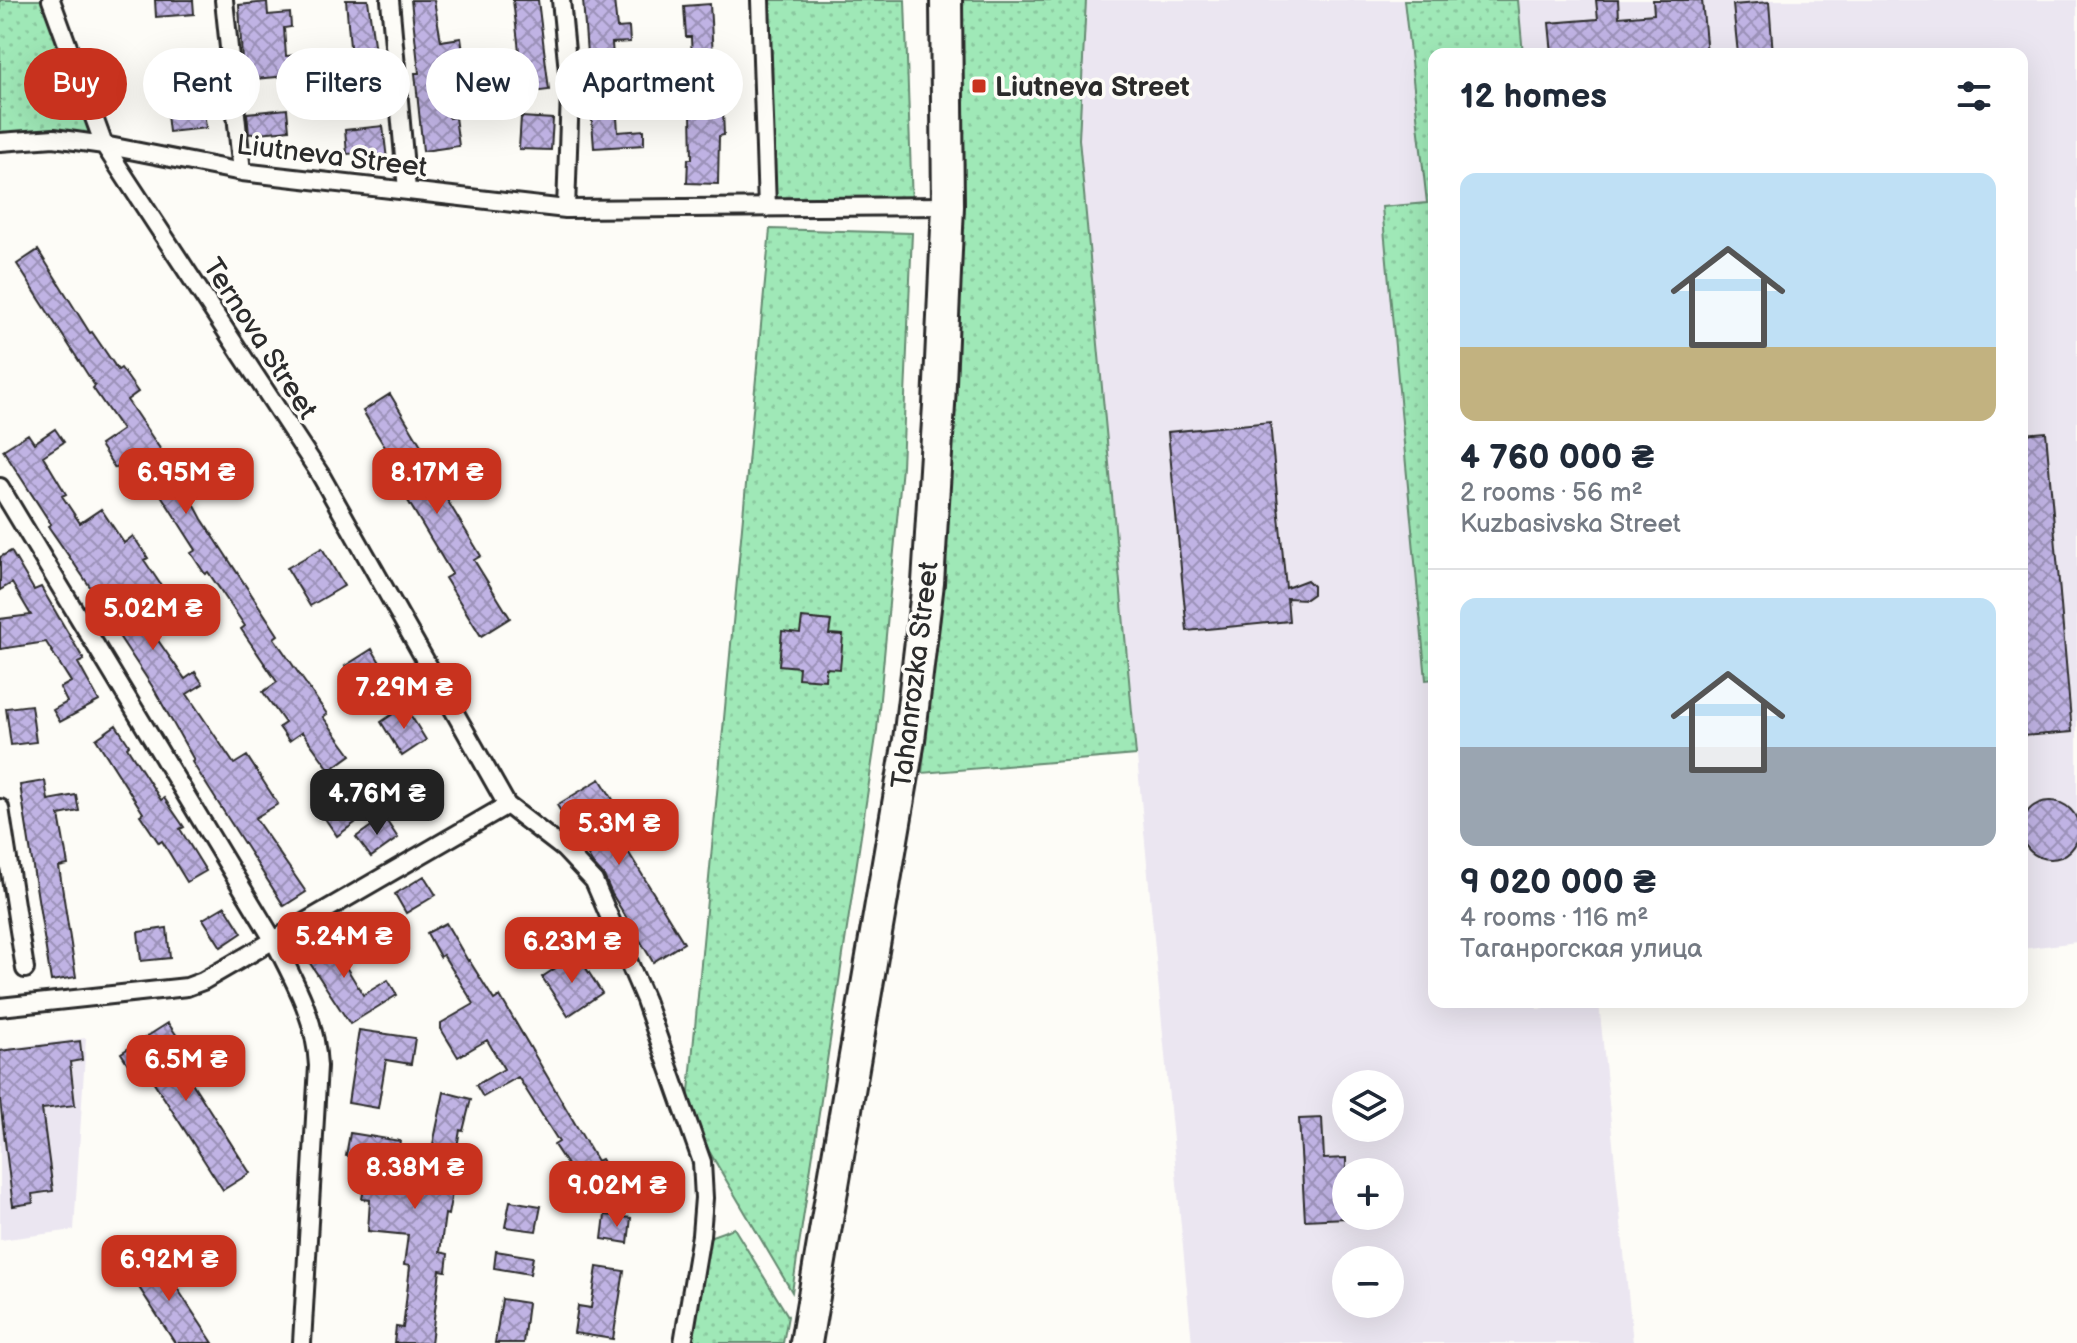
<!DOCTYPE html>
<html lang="en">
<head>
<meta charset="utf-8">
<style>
  body { margin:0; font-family:"Balsamiq Sans",sans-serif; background:#f6f6f7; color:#1f2937; height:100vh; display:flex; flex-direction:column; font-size:30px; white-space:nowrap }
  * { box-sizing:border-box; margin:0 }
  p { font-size:26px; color:#747a83 }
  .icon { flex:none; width:44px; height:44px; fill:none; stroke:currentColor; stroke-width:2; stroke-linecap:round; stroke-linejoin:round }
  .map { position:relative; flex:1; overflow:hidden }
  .sheet { position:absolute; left:1428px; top:48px; width:600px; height:960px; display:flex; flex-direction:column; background:#fff; border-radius:16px; box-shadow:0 8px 32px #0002 }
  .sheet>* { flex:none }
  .hud { position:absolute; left:24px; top:48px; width:760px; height:72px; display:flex; gap:16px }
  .fabs { position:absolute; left:1332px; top:1070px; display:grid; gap:16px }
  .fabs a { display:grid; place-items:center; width:72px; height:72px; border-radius:50%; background:#fff; box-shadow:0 8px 32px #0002; font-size:40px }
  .price { position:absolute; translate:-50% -68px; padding:0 18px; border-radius:16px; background:#c8321e; color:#fff; font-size:26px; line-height:52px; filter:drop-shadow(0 2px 4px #0008) }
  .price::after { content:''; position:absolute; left:50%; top:48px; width:24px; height:18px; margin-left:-12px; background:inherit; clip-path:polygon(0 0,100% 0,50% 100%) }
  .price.active { background:#222; color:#fff }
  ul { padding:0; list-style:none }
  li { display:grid; align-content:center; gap:16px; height:424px; padding:0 32px }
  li+li { border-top:2px solid #e0e1e3 }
  li span { display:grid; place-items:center; height:248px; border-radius:16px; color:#555 }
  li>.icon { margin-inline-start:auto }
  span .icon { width:144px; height:144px; fill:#fffc; stroke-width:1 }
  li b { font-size:34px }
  h2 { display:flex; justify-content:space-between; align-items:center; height:96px; padding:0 32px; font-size:34px }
  .chip { padding:0 28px; border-radius:36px; background:#fff; box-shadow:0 8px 32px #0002; font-size:28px; line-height:72px }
  .chip.active { background:#c8321e; color:#fff }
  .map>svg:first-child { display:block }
  .built { fill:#ebe6f1; fill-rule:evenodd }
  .grass { fill:url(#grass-dots); stroke:#658a71; stroke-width:2 }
  .building { fill:url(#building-cross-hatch); stroke:#2b2b2b; stroke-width:2 }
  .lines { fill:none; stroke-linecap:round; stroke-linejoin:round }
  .street-casing { stroke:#2b2b2b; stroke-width:22 }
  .highway-casing { stroke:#2b2b2b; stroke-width:36 }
  .street { stroke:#fdfcf7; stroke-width:16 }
  .highway { stroke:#fdfcf7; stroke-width:30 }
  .poi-dot { fill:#c8321e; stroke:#fdfcf7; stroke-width:3 }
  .labels { text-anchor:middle; stroke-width:7; stroke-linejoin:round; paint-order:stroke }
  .poi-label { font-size:28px; font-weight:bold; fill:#2b2b2b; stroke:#fdfcf7; text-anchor:start }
  .street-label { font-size:28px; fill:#2b2b2b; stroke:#fdfcf7 }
</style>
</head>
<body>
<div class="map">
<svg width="2077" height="1343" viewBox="0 0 2077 1343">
  <defs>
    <pattern id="grass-dots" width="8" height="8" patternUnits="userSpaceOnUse" patternTransform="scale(2)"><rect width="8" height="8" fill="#9fe8b7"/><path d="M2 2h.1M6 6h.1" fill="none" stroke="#89c79e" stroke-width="1.8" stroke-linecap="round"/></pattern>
    <pattern id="building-cross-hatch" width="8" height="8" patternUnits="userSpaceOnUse" patternTransform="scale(2)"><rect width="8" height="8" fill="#c0b3e4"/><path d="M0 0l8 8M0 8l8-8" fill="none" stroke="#9c92b9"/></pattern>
  </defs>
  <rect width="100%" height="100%" fill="#fdfcf7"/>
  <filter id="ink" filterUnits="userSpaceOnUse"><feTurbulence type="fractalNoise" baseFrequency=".0125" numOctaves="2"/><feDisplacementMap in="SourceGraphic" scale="16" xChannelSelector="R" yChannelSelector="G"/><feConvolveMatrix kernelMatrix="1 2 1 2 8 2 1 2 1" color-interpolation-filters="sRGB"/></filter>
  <g filter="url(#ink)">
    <path class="built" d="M1086,0H1404L1427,204L1382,208L1426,679H1434V1002H1536L1537,1009L1603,1002L1599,1003L1633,1343H1192L1079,139ZM1346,1084H1390V1128H1346ZM1346,1172H1390V1216H1346ZM1346,1260H1390V1304H1346Z
      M1518,0H2077V942L2022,949V54H1523Z
      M86,1038L74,1230L0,1240V1049Z"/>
    <path class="grass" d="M0,0H43L97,147L0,136Z
      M764,0H905L912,206L770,204Z
      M957,0H1086L1079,139L1136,755L922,773L951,471L964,220Z
      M1404,0H1518L1523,54H1434V679L1426,680L1382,207L1427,203Z
      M770,229L912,233L902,467L877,730L792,1292L709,1151L688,1102Z
      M734,1228L788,1316L783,1343H692L709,1237Z"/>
    <path class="building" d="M155,0H193L194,14L156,17Z
      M346,0H368L377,67L352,70Z
      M411,0H434L441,41L461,38L463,52L442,55L447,102L446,114L449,115V118L455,117L459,146L423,151L415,73H419Z
      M513,0H538L549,90L524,93Z
      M583,0H614L617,28L629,27L630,42L612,43L618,132L644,130V145L594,148Z
      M1596,0H1618L1619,17L1654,14L1653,0H1702L1707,54H1552L1549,23L1598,19Z
      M267,2L268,15L290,13L291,27L284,28L286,56L298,55L300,75L243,80L239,5Z
      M1769,2L1773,54H1738L1733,5Z
      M710,4L713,56H716L718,111H723L724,135L719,136L718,184L687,183L688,159H692L691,112H694L691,37H686L684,6Z
      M186,96L187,103L203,101L206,128L169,132L165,98Z
      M287,109L289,130L249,134L247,113Z
      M521,117L553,119L551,150L519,149Z
      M383,126L388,168L373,170L372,152L347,154L345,130Z
      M38,250L90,333L92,332L118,370L121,368L138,392L127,400L180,478L202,519L278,635L274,638L327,714L323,717L351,755L330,770L302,732L289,741L279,727L285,723L263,692L277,682L241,629L245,626L208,572L205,574L191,553L196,550L159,492L133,455L115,468L100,445L122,430L93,388L95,386L17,264Z
      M390,394L425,452L420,455L481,556L474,560L510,618L481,636L445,578L452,574L390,471L397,467L363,411Z
      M1270,422L1286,588L1307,580L1313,586V594L1306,599L1287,598L1289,621L1187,631L1168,432Z
      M55,429L64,442L43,456L66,494L62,496L80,523L101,509L124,543L133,536L148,558L144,560L169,597L141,616L185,679L195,672L203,684L187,694L234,764L247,756L278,804L255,818L306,892L284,906L192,762L194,760L152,686L101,609L104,607L48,526L51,524L3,450L28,434L34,443Z
      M2046,432L2072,732L2022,736V434Z
      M322,548L344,586L310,606L287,568Z
      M11,551L34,590L41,587L84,660L78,663L99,701L60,722L53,710L67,702L60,688L71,682L46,642L0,649V619L31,615L12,583L0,590V557Z
      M802,618L831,621L829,634L843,635L840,669L826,668L825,680L798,678L799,667L779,665L782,631L800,633Z
      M372,649L392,683L365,699L345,666Z
      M31,705L36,742L11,745L6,708Z
      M405,706L426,740L402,756L381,722Z
      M116,725L129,745L127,747L161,800L164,798L184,827L180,829L206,871L187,882L162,841L159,843L140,815L143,813L96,739Z
      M600,779L629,825L616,832L684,943L653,962L612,894L604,876L593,864L557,805Z
      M45,781L48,800L76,795L79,811L59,815L68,865L59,867L76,977L51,981L20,785Z
      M2021 830a29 29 0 1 1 58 0a29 29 0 1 1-58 0Z
      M346,802L359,820L337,836L324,817Z
      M384,817L398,838L371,857L356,837Z
      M424,876L436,895L406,913L395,894Z
      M225,906L242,933L221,947L203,919Z
      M446,923L468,961L469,960L494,1000L500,996L597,1161L601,1159L613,1177L587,1195L554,1145L559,1142L518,1077L483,1097L476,1085L504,1069L487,1040L458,1057L441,1029V1023L474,1004L443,955L440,957L427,933Z
      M167,928L170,958L141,961L138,932Z
      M333,932L346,954L340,957L363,995L388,980L397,995L350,1024L302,951Z
      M577,954L602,993L568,1016L542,977Z
      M168,1023L184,1046L173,1053L250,1173L223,1190L146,1070L136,1077L121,1053Z
      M359,1030L415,1038L411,1064L386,1060L378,1108L348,1103Z
      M80,1041L82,1060L70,1062L75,1105L42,1109L53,1191L32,1194L33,1203L13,1206L0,1101V1051Z
      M444,1092L471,1099L463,1131L460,1130L450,1187L453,1188L448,1215L445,1214L440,1252L448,1254L446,1271L440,1270L431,1343H394L396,1327L403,1328L410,1266L404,1265L408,1235L368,1231L370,1200L362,1199L369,1159L346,1156L350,1133L400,1141L394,1181L424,1187Z
      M1322,1118L1324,1159L1346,1158V1218L1305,1220L1299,1119Z
      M510,1201L541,1206L536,1231L505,1227Z
      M605,1215L631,1218L628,1243L602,1239Z
      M496,1251L533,1257L530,1274L494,1268Z
      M156,1255L175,1285L213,1343H175L129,1272Z
      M597,1267L624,1271L613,1339L574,1333L578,1306L591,1308Z
      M502,1299L528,1303L523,1343H495Z"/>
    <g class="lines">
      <defs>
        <path id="street" d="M51,0L104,145L320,474L507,805L564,849L594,881L645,1000L702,1162L704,1198L701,1235L683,1343
          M224,0L242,172
          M390,0L407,190
          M561,0L570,92L566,209
          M760,0L767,208
          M0,142L54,138L104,145L242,172L566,209L948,206
          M0,487L274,941C295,982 316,1019 318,1066L302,1343
          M0,808L25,969
          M0,1007L187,987L203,981L507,805"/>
        <path id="highway" d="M806,1343L909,740L928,583L939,405L948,206L946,0"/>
      </defs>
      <use href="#street" class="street-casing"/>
      <use href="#highway" class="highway-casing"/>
      <use href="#street" class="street"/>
      <use href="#highway" class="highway"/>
    </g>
  </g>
  <rect class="poi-dot" x="971" y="78" width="16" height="16" rx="4"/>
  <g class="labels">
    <g class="poi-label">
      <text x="995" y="96">Liutneva Street</text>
    </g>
    <g class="street-label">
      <text transform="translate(332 155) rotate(7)" y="10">Liutneva Street</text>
      <text transform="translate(261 338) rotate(57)" y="10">Ternova Street</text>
      <text transform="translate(914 675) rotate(-83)" y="10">Tahanrozka Street</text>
    </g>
  </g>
</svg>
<div class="fabs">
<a><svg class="icon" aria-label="layers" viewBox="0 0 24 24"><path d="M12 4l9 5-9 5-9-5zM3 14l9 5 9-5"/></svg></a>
<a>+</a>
<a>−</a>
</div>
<b class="price" style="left:186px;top:516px">6.95M ₴</b>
<b class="price" style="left:437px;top:516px">8.17M ₴</b>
<b class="price" style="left:153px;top:652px">5.02M ₴</b>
<b class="price" style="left:404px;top:731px">7.29M ₴</b>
<b class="price active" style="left:377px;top:837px">4.76M ₴</b>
<b class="price" style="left:619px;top:867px">5.3M ₴</b>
<b class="price" style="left:344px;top:980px">5.24M ₴</b>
<b class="price" style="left:572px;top:985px">6.23M ₴</b>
<b class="price" style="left:186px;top:1103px">6.5M ₴</b>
<b class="price" style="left:415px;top:1211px">8.38M ₴</b>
<b class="price" style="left:617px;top:1229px">9.02M ₴</b>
<b class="price" style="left:169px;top:1303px">6.92M ₴</b>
<div class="hud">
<a class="chip active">Buy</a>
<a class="chip">Rent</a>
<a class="chip">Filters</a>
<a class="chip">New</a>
<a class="chip">Apartment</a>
</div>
<section class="sheet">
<h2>12 homes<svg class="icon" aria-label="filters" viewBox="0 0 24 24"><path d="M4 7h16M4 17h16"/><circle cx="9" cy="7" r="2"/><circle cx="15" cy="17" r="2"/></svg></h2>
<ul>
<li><span style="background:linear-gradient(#bfe0f5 70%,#c2b280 0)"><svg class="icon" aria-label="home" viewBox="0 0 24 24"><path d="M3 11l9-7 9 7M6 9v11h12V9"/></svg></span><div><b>4 760 000 ₴</b><p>2 rooms · 56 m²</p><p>Kuzbasivska Street</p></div></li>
<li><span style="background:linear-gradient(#bfe0f5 60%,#9aa5b1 0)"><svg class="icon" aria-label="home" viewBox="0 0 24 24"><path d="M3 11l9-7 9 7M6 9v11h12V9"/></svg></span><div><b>9 020 000 ₴</b><p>4 rooms · 116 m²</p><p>Таганрогская улица</p></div></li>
</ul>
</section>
</div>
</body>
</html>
